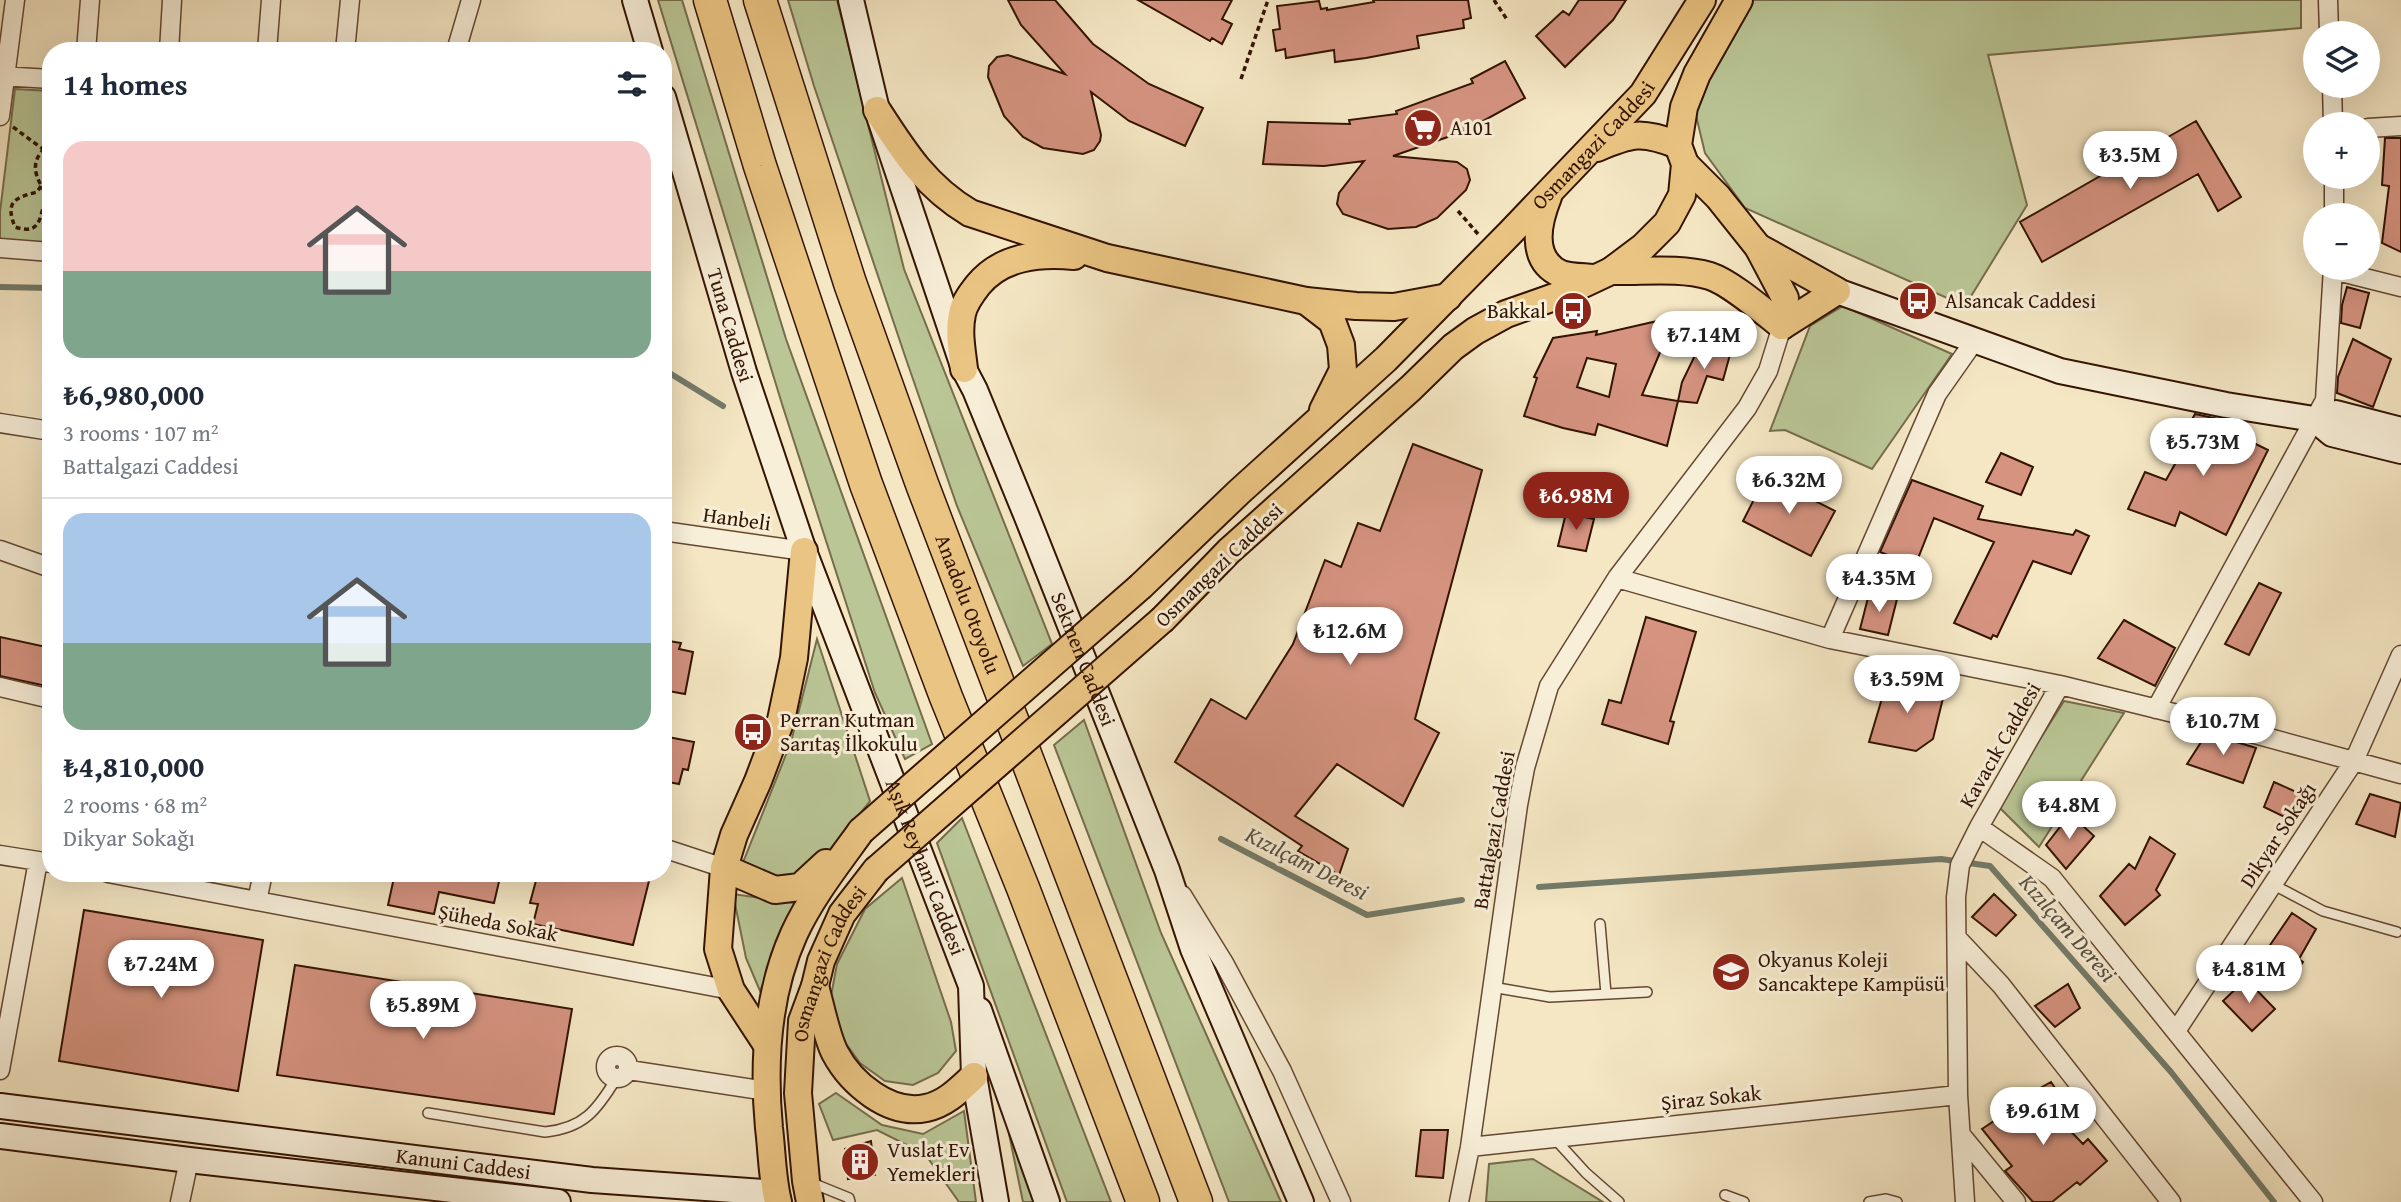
<!DOCTYPE html>
<html lang="en">
<head>
<meta charset="utf-8">
<style>
  body { margin:0; font-family:"Gentium Book Plus",serif; background:#f2f2f3; color:#1f2937; height:100vh; display:flex; flex-direction:column; font-size:26px; white-space:nowrap }
  * { box-sizing:border-box; margin:0 }
  p { font-size:23px; color:#747a83 }
  .icon { flex:none; width:38px; height:38px; fill:none; stroke:currentColor; stroke-width:2; stroke-linecap:round; stroke-linejoin:round }
  .map { position:relative; flex:1; overflow:hidden }
  .panel { position:absolute; left:42px; top:42px; width:630px; height:840px; display:flex; flex-direction:column; background:#fff; border-radius:28px; box-shadow:0 7px 28px #0002 }
  .panel>* { flex:none }
  .buttons { position:absolute; left:2303px; top:21px; display:grid; gap:14px }
  .buttons a { display:grid; place-items:center; width:77px; height:77px; border-radius:50%; background:#fff; box-shadow:0 7px 28px #0002; font-size:35px }
  .price { position:absolute; translate:-50% -60px; padding:0 16px; border-radius:24px; background:#fff; color:#222; font-size:23px; line-height:46px; filter:drop-shadow(0 2px 4px #0008) }
  .price::after { content:''; position:absolute; left:50%; top:42px; width:21px; height:16px; margin-left:-10px; background:inherit; clip-path:polygon(0 0,100% 0,50% 100%) }
  .price.current { background:#8f2418; color:#fff }
  ul { padding:0; list-style:none }
  li { display:grid; align-content:center; gap:14px; height:371px; padding:0 21px }
  li+li { border-top:2px solid #e0e1e3 }
  li span { display:grid; place-items:center; height:217px; border-radius:21px; color:#555 }
  li>.icon { margin-inline-start:auto }
  span .icon { width:126px; height:126px; fill:#fffc; stroke-width:1 }
  li b { font-size:30px }
  h2 { display:flex; justify-content:space-between; align-items:center; height:84px; padding:0 21px; font-size:30px }
  .map>svg:first-child { display:block }
  .green { fill:#bac696; stroke:#766c4c; stroke-width:2 }
  .lines { fill:none; stroke-linecap:round; stroke-linejoin:round }
  .stream { stroke:#737b6a; stroke-width:6 }
  .building { fill:#d59380; stroke:#331302; stroke-width:2; fill-rule:evenodd }
  .lane-casing { stroke:#644832; stroke-width:12 }
  .street-casing { stroke:#644832; stroke-width:21 }
  .secondary-casing { stroke:#331302; stroke-width:28 }
  .primary-casing { stroke:#331302; stroke-width:30 }
  .highway-casing { stroke:#331302; stroke-width:35 }
  .path { stroke:#331302; stroke-width:3.5; stroke-dasharray:5 3.5; stroke-linecap:butt }
  .lane { stroke:#f8efd9; stroke-width:9 }
  .street { stroke:#f8efd9; stroke-width:18 }
  .secondary { stroke:#f8efd9; stroke-width:24 }
  .primary { stroke:#eac482; stroke-width:26 }
  .highway { stroke:#eac482; stroke-width:32 }
  .primary-bridge-casing { stroke:#331302; stroke-width:30; stroke-linecap:butt }
  .primary-bridge { stroke:#eac482; stroke-width:26 }
  .labels { text-anchor:middle; stroke-width:6; stroke-linejoin:round; paint-order:stroke }
  .poi-label { font-size:21px; fill:#331302; stroke:#f8efd9; text-anchor:start }
  .street-label { font-size:21px; fill:#331302; stroke:#f8efd9 }
  .water-label { font-size:23px; font-style:italic; fill:#58503f; stroke:#f8efd9 }
</style>
</head>
<body>
<div class="map">
<svg width="2401" height="1202" viewBox="0 0 2401 1202">
  <rect width="100%" height="100%" fill="#f5e7c4"/>
  <filter id="stains"><feTurbulence type="fractalNoise" baseFrequency=".00286" numOctaves="4"/><feColorMatrix values="0 0 0 0 .2 0 0 0 0 .09 0 0 0 0 .02 0 0 0 .5 -.17"/></filter>
  <radialGradient id="worn" r=".72"><stop offset=".6" stop-color="#630" stop-opacity="0"/><stop offset="1" stop-color="#630" stop-opacity=".3"/></radialGradient>
  <path class="green" d="M658,0H682L786,339L932,744L905,759L875,693L782,404Z
    M788,0H837L904,269L1052,644L1023,666L957,506L906,359L814,86Z
    M1752,0H2301V28L1988,55L2027,205L1965,306L1745,208L1705,153L1694,107Z
    M15,89L51,91V245L0,240V212Z
    M1843,306L1952,354L1872,469L1785,430L1770,431L1810,326Z
    M817,639L870,801L811,875L778,883L742,865L791,742Z
    M2064,701L2124,713L2039,847L1998,806Z
    M1084,720L1161,933L1281,1202H1229L1054,745Z
    M962,818L1111,1202H1067L937,843Z
    M902,878L951,1022L956,1051L938,1073L913,1085L885,1081L860,1063L839,1034L830,1001L837,964L865,909Z
    M733,894L795,903L760,991L746,958Z
    M836,1093L882,1125L923,1134L964,1111L976,1202H959L925,1154L877,1130L833,1140L819,1104Z
    M1008,1129L1035,1202H1023Z
    M1533,1159L1603,1202H1486L1489,1164Z"/>
  <g class="lines">
    <path class="stream" d="M0,287L51,288
      M663,369L723,406
      M1221,839L1367,915L1462,900
      M1539,887L1941,859L1990,866L2171,1072L2274,1202"/>
  </g>
  <path class="building" d="M1008,0H1055L1093,44L1149,84L1203,108L1185,146L1129,121L1091,92L1101,135L1100,141L1094,150L1083,154L1043,148L1023,137L1004,116L988,77L989,66L997,57L1008,55L1065,74L1021,25Z
    M1138,0H1232L1222,19L1232,24L1222,44L1212,38L1210,41Z
    M1373,0H1468L1471,18L1463,20L1464,28L1417,36L1419,48L1366,58L1335,62L1334,50L1286,58L1285,49L1276,51L1273,30L1280,29L1277,6L1319,1L1321,9L1327,8V10L1374,2Z
    M1579,0H1626L1613,20L1565,67L1536,36L1563,11L1569,15Z
    M1505,61L1525,98L1465,131L1393,156L1457,162L1467,169L1470,180L1466,190L1437,218L1416,227L1388,229L1343,214L1337,204L1339,193L1364,161L1324,166L1263,164L1268,122L1350,124L1349,120L1397,114L1396,111L1473,83L1471,79Z
    M2196,121L2241,197L2218,211L2198,174L2042,262L2020,222Z
    M2385,138H2401V252L2382,243L2389,186L2382,185Z
    M2347,287L2369,293L2360,328L2341,323L2342,305Z
    M1675,317L1642,395L1678,401L1667,446L1598,424L1595,435L1563,428L1524,416L1537,378L1534,377L1553,338L1597,331L1596,335ZM1587,358L1616,364L1609,397L1577,387Z
    M2353,339L2391,359L2373,407L2337,393L2338,377Z
    M1702,341L1731,351L1723,380L1707,376L1697,403L1678,401L1682,382Z
    M2195,414L2218,419L2230,425L2227,430L2268,450L2226,535L2180,512L2175,526L2128,509L2145,472L2166,480L2184,448L2178,446Z
    M1413,444L1482,470L1415,719L1439,733L1403,806L1337,764L1295,816L1348,849L1339,875L1298,851L1302,846L1175,762L1211,699L1246,719L1293,644L1325,560L1341,567L1358,523L1380,531Z
    M2001,453L2033,467L2021,495L1986,482Z
    M1766,476L1835,511L1811,556L1743,521Z
    M1912,480L1983,506L1978,519L2073,535L2076,530L2089,536L2071,574L2033,561L1997,637L1993,635L1991,639L1954,623L1994,542L1934,518L1915,566L1880,552Z
    M1566,513L1594,519L1586,551L1558,546Z
    M2259,583L2281,593L2249,655L2225,644Z
    M1869,594L1897,599L1888,635L1860,629Z
    M1646,617L1696,632L1670,721L1674,722L1668,744L1602,724L1609,700L1621,703Z
    M2124,620L2175,648L2155,686L2098,658Z
    M0,637L51,648V687L0,676Z
    M663,640L681,643L679,649L693,652L685,694L663,690Z
    M1889,675L1945,690L1933,739L1916,751L1869,742Z
    M2207,733L2256,748L2243,783L2187,764Z
    M663,736L694,742L688,770L683,769L679,784L663,781Z
    M2274,782L2303,795L2291,820L2264,807Z
    M2370,794L2401,803L2395,837L2356,824Z
    M2070,814L2094,836L2066,869L2046,845Z
    M2150,837L2175,854L2156,890L2160,895L2125,925L2100,896L2129,864L2135,869Z
    M395,873H501L494,903L439,892L434,914L388,905Z
    M538,873H651L633,945L533,924L538,904L530,903Z
    M1994,894L2016,915L1996,936L1972,917Z
    M84,910L263,940L238,1091L59,1061Z
    M2292,913L2316,929L2299,959L2303,962L2287,986L2253,970Z
    M295,965L572,1009L554,1114L277,1075Z
    M2246,979L2275,1009L2252,1031L2223,1001Z
    M2068,984L2080,1008L2055,1027L2035,1006Z
    M2051,1082L2070,1110L2058,1118L2083,1144L2088,1139L2107,1161L2080,1185L2077,1182L2052,1202H2033L2005,1171L2012,1166L1982,1129L2018,1105L2015,1102Z
    M1421,1130H1448L1443,1178L1416,1176Z
    M871,1141L875,1175L848,1179L845,1149Z"/>
  <g class="lines">
    <defs>
      <path id="lane" d="M2272,884L2323,911L2397,932
        M1600,924L1606,994
        M1492,987L1550,997L1647,992
        M428,1113L545,1132C584,1128 597,1110 616,1079
        M1555,1139L1586,1173L1619,1202
        M812,1183L849,1198L850,1202
        M1725,1195L1744,1202
        M1869,1202L1886,1199L1897,1202"/>
      <path id="street" d="M2328,0L2329,33
        M86,51L90,0
        M169,51L172,0
        M267,51L271,0
        M345,51L350,0
        M456,51L471,0
        M0,76L51,79
        M2332,86L2333,124
        M0,116L15,0
        M2368,128L2401,126
        M2334,215V177
        M0,248L51,252
        M2333,270L2401,287
        M0,423L51,431
        M663,531L804,551
        M0,550L51,568
        M1617,578L1830,639L1937,394L1975,340
        M1830,639L2060,685L2222,725L2401,774
        M0,687L51,699
        M2156,709L2325,400L2333,268
        M1979,827L2060,685
        M663,848L724,868
        M0,855L51,863
        M108,873L731,990
        M1182,895L1224,963L1282,1071L1341,1202
        M257,901L263,873
        M1957,938L2001,985L2171,1202
        M2176,1031L2354,761L2401,655
        M606 1067a11 11 0 1 1 22 0a11 11 0 1 1-22 0Z
        M0,1070L38,861
        M629,1070L766,1091
        M1962,1136L2016,1202
        M1470,1147L1958,1095
        M180,1202L189,1160
        M1459,1202L1470,1147L1518,805L1525,768L1549,686L1617,578L1747,408L1768,371L1782,326
        M1965,1202L1958,1095L1956,897L1960,865L1979,827L2052,878L2313,1202"/>
      <g id="secondary">
        <path d="M635,0L650,51"/>
        <path id="s1" d="M851,0L877,110L964,369L975,390L1027,517L1167,870L1193,949L1301,1202"/>
        <path id="s2" d="M663,97L744,372L804,551L971,986L974,1076L996,1202"/>
        <path d="M1837,291L2060,371L2226,405L2314,419L2336,413L2401,430"/>
        <path d="M2314,419L2332,434L2401,451"/>
        <path d="M979,1010L1047,1202"/>
        <path id="s3" d="M0,1106L592,1180L776,1193"/>
        <path d="M0,1136L189,1160L558,1202"/>
      </g>
      <g id="primary">
        <path d="M877,110C904,152 926,187 970,213L1107,258L1306,301L1356,306L1394,307L1448,297"/>
        <path d="M1597,148C1632,133 1642,131 1678,145"/>
        <path d="M1685,164L1718,197L1758,247L1785,298L1782,326"/>
        <path d="M1548,197C1538,222 1529,260 1561,274C1570,277 1583,277 1593,278"/>
        <path d="M1758,247L1837,291L1782,326"/>
        <path d="M1611,271C1643,272 1678,267 1710,276C1731,283 1763,311 1782,326"/>
        <path d="M1306,301L1332,321L1341,345L1343,370L1323,410"/>
        <path d="M964,369C962,351 958,332 962,314C964,303 971,294 978,285C1002,256 1039,253 1074,256"/>
        <path id="s4" d="M1141,586L1239,492L1386,359L1510,233L1643,94L1702,0"/>
        <path d="M1163,619L1229,551L1411,388L1453,347L1475,331L1506,314L1560,295L1611,271L1643,247L1667,223L1682,195L1685,164L1678,145L1684,107L1697,74L1739,0"/>
        <path d="M724,868L775,890L800,887L826,863"/>
        <path d="M815,986C820,1004 827,1038 835,1053C851,1083 889,1116 926,1108C946,1104 960,1089 974,1076"/>
        <path d="M767,1045L731,990L718,949L724,868L734,835L758,781L781,720L794,658L804,551"/>
        <path d="M778,1202C772,1178 772,1152 769,1128C763,1063 767,994 794,934C811,897 838,863 861,831"/>
        <path id="s5" d="M810,1202L806,1181L798,1093L802,1021L815,986L821,961L842,914L876,870"/>
      </g>
      <g id="highway">
        <path d="M710,0L760,166L866,484L946,697L1023,888L1143,1202"/>
        <path id="s6" d="M760,0L850,283L922,484L1196,1202"/>
      </g>
    </defs>
    <use href="#lane" class="lane-casing"/>
    <use href="#street" class="street-casing"/>
    <use href="#secondary" class="secondary-casing"/>
    <use href="#primary" class="primary-casing"/>
    <use href="#highway" class="highway-casing"/>
    <path class="path" d="M1494,0L1508,21
      M1241,79L1268,0
      M13,127L51,155
      M51,143C26,161 35,179 51,200
      M41,186L37,192C14,198 5,202 15,227C45,237 38,211 48,196
      M1458,211L1478,234"/>
    <use href="#lane" class="lane"/>
    <use href="#street" class="street"/>
    <use href="#secondary" class="secondary"/>
    <use href="#primary" class="primary"/>
    <use href="#highway" class="highway"/>
    <defs>
      <path id="primary-bridge" d="M861,831L1141,586
        M876,870L1163,619"/>
    </defs>
    <use href="#primary-bridge" class="primary-bridge-casing"/>
    <use href="#primary-bridge" class="primary-bridge"/>
  </g>
  <defs>
    <symbol id="supermarket-disc" viewBox="-11 -11 22 22"><circle r="9.5" fill="#8f2418" stroke="#f8efd9"/><path d="M-6-5.5h2.5l.6 2H6L4.5 2H-2.5L-4.4-4H-6ZM-1.5 3.2a1.3 1.3 0 1 0 .1 0ZM3 3.2a1.3 1.3 0 1 0 .1 0Z" fill="#fff"/></symbol>
    <symbol id="bus-disc" viewBox="-11 -11 22 22"><circle r="9.5" fill="#8f2418" stroke="#f8efd9"/><path d="M-5-6H5V4H4V6H2V4H-2V6H-4V4H-5ZM-3.5-4V0h7V-4ZM-3.5 1.2v1.5H-2V1.2ZM2 1.2v1.5H3.5V1.2Z" fill="#fff"/></symbol>
    <symbol id="school-disc" viewBox="-11 -11 22 22"><circle r="9.5" fill="#8f2418" stroke="#f8efd9"/><path d="M0-5L7-2L0 1L-7-2ZM-4 1L0 2.5L4 1V4Q0 6-4 4Z" fill="#fff"/></symbol>
    <symbol id="building-disc" viewBox="-11 -11 22 22"><circle r="9.5" fill="#8f2418" stroke="#f8efd9"/><path d="M-4-6H4V6H1V3H-1V6H-4ZM-2.5-4.3h1.7v1.8h-1.7ZM.8-4.3h1.7v1.8H.8ZM-2.5-1h1.7V.8h-1.7ZM.8-1h1.7V.8H.8Z" fill="#fff"/></symbol>
  </defs>
  <g fill-rule="evenodd">
    <use href="#supermarket-disc" x="1401" y="106" width="44" height="44"/>
    <use href="#bus-disc" x="1896" y="279" width="44" height="44"/>
    <use href="#bus-disc" x="1551" y="289" width="44" height="44"/>
    <use href="#bus-disc" x="731" y="710" width="44" height="44"/>
    <use href="#school-disc" x="1709" y="950" width="44" height="44"/>
    <use href="#building-disc" x="838" y="1140" width="44" height="44"/>
  </g>
  <g class="labels">
    <g class="poi-label">
      <text x="1450" y="135">A101</text>
      <text x="1945" y="308">Alsancak Caddesi</text>
      <text x="1546" y="318" text-anchor="end">Bakkal</text>
      <text x="780" y="727">Perran Kutman<tspan x="780" dy="24">Sarıtaş İlkokulu</tspan></text>
      <text x="1758" y="967">Okyanus Koleji<tspan x="1758" dy="24">Sancaktepe Kampüsü</tspan></text>
      <text x="887" y="1157">Vuslat Ev<tspan x="887" dy="24">Yemekleri</tspan></text>
    </g>
    <g class="street-label">
      <text dy="7" stroke="none"><textPath href="#s4" startOffset="632">Osmangazi Caddesi</textPath></text>
      <text dy="7" stroke="none"><textPath href="#s2" startOffset="238">Tuna Caddesi</textPath></text>
      <text transform="translate(737 519) rotate(8)" y="7">Hanbeli</text>
      <text transform="translate(1219 565) rotate(-44)" y="7">Osmangazi Caddesi</text>
      <text dy="7" stroke="none"><textPath href="#s6" startOffset="639">Anadolu Otoyolu</textPath></text>
      <text dy="7" stroke="none"><textPath href="#s1" startOffset="700">Sekmen Caddesi</textPath></text>
      <text transform="translate(2000 745) rotate(-60)" y="7">Kavacık Caddesi</text>
      <text transform="translate(1494 830) rotate(-80)" y="7">Battalgazi Caddesi</text>
      <text transform="translate(2278 835) rotate(-57)" y="7">Dikyar Sokağı</text>
      <text dy="7" stroke="none"><textPath href="#s2" startOffset="814">Aşık Reyhani Caddesi</textPath></text>
      <text transform="translate(498 923) rotate(11)" y="7">Şüheda Sokak</text>
      <text dy="7" stroke="none"><textPath href="#s5" startOffset="245">Osmangazi Caddesi</textPath></text>
      <text transform="translate(1711 1098) rotate(-6)" y="7">Şiraz Sokak</text>
      <text dy="7" stroke="none"><textPath href="#s3" startOffset="467">Kanuni Caddesi</textPath></text>
    </g>
    <g class="water-label">
      <text transform="translate(1307 863) rotate(27)" y="8">Kızılçam Deresi</text>
      <text transform="translate(2068 928) rotate(49)" y="8">Kızılçam Deresi</text>
    </g>
  </g>
  <rect width="100%" height="100%" filter="url(#stains)"/>
  <rect width="100%" height="100%" fill="url(#worn)"/>
</svg>
<div class="buttons">
<a><svg class="icon" aria-label="layers" viewBox="0 0 24 24"><path d="M12 4l9 5-9 5-9-5zM3 14l9 5 9-5"/></svg></a>
<a>+</a>
<a>−</a>
</div>
<b class="price" style="left:2130px;top:191px">₺3.5M</b>
<b class="price" style="left:1704px;top:371px">₺7.14M</b>
<b class="price" style="left:2203px;top:478px">₺5.73M</b>
<b class="price" style="left:1789px;top:516px">₺6.32M</b>
<b class="price current" style="left:1576px;top:532px">₺6.98M</b>
<b class="price" style="left:1879px;top:614px">₺4.35M</b>
<b class="price" style="left:1350px;top:667px">₺12.6M</b>
<b class="price" style="left:1907px;top:715px">₺3.59M</b>
<b class="price" style="left:2223px;top:757px">₺10.7M</b>
<b class="price" style="left:2069px;top:841px">₺4.8M</b>
<b class="price" style="left:161px;top:1000px">₺7.24M</b>
<b class="price" style="left:2249px;top:1005px">₺4.81M</b>
<b class="price" style="left:423px;top:1041px">₺5.89M</b>
<b class="price" style="left:2043px;top:1147px">₺9.61M</b>
<section class="panel">
<h2>14 homes<svg class="icon" aria-label="filters" viewBox="0 0 24 24"><path d="M4 7h16M4 17h16"/><circle cx="9" cy="7" r="2"/><circle cx="15" cy="17" r="2"/></svg></h2>
<ul>
<li><span style="background:linear-gradient(#f6c9c9 60%,#7fa58c 0)"><svg class="icon" aria-label="home" viewBox="0 0 24 24"><path d="M3 11l9-7 9 7M6 9v11h12V9"/></svg></span><div><b>₺6,980,000</b><p>3 rooms · 107 m²</p><p>Battalgazi Caddesi</p></div></li>
<li><span style="background:linear-gradient(#a9c7e8 60%,#7fa58c 0)"><svg class="icon" aria-label="home" viewBox="0 0 24 24"><path d="M3 11l9-7 9 7M6 9v11h12V9"/></svg></span><div><b>₺4,810,000</b><p>2 rooms · 68 m²</p><p>Dikyar Sokağı</p></div></li>
</ul>
</section>
</div>
</body>
</html>
